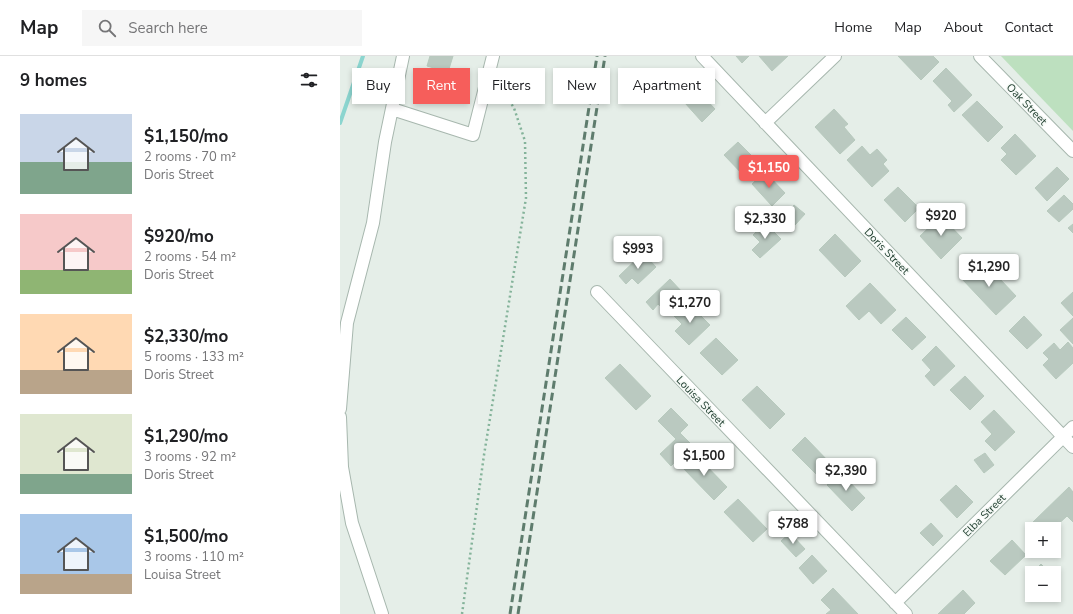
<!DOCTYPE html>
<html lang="en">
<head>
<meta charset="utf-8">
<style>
  body { margin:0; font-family:"Nunito Sans",sans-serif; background:#f6f6f6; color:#202124; height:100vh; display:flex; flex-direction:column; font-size:15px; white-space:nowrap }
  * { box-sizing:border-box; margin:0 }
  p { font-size:13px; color:#757577 }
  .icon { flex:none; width:22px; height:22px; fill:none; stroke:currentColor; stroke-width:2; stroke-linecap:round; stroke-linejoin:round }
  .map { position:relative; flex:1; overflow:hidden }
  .side { display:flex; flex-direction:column; background:#fff; width:340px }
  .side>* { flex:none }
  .top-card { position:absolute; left:12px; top:12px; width:380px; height:36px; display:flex; gap:8px }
  .fabs { position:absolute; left:685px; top:466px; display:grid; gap:8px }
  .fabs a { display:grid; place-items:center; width:36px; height:36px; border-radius:0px; background:#fff; box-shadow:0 2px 6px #0003; font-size:20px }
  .price { position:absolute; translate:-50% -34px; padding:0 9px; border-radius:4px; background:#fff; color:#222; font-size:13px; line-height:26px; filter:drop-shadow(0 1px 2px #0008) }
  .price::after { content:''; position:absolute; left:50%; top:24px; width:12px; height:9px; margin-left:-6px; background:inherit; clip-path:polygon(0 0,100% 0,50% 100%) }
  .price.active { background:#f65e5b; color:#fff }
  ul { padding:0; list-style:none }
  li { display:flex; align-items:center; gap:12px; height:100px; padding:0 20px }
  li span { display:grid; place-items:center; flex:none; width:112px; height:80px; border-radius:0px; color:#555 }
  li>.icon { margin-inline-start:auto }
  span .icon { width:48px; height:48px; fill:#fffc; stroke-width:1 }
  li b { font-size:17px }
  h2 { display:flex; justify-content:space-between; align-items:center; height:48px; padding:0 20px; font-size:17px }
  .chip { padding:0 14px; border-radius:0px; background:#fff; box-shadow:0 2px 6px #0003; font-size:14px; line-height:36px }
  .chip.active { background:#f65e5b; color:#fff }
  header { display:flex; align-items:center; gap:24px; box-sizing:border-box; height:56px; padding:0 20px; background:#fff; border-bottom:1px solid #e0e0e0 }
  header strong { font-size:19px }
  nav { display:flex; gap:22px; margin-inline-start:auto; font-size:14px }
  .search { width:280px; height:36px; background:#f6f6f6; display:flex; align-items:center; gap:10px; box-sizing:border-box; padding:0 14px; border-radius:0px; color:#757577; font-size:15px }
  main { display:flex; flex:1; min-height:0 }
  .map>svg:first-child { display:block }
  .green { fill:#bde0bf }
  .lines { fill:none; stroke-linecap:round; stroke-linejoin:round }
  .stream { stroke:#8bd5cf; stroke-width:4 }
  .building { fill:#bac9c0; stroke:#b7c9bd }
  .minor-casing { stroke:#a7b7ae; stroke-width:14 }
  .path { stroke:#84b39a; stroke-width:2.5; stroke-dasharray:2 3; stroke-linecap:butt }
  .minor { stroke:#fff; stroke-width:12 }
  .rail { stroke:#5e7c6d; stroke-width:3; stroke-dasharray:8 4; stroke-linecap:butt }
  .labels { text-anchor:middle; stroke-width:3; stroke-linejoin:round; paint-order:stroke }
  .street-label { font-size:11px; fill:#234132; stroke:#f6faf7 }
</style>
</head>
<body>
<header>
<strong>Map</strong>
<div class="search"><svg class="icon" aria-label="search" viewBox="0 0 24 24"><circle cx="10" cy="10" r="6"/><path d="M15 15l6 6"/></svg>Search here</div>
<nav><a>Home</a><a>Map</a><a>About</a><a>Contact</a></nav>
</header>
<main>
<section class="side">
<h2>9 homes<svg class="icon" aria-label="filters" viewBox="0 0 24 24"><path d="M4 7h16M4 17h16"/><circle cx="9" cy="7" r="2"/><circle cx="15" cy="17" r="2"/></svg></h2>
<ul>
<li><span style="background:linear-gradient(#c9d6e8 60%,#7fa58c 0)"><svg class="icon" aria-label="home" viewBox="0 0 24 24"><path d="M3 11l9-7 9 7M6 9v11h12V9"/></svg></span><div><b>$1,150/mo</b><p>2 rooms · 70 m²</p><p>Doris Street</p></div></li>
<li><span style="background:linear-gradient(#f6c9c9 70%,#8fb573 0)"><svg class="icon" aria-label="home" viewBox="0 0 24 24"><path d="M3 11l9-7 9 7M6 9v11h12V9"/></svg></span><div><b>$920/mo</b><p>2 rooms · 54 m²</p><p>Doris Street</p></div></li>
<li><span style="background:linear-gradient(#ffd9b3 70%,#b9a48a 0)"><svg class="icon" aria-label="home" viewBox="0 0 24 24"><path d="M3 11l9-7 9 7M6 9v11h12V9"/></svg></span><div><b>$2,330/mo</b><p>5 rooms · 133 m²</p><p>Doris Street</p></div></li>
<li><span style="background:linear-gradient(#dfe7d0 75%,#7fa58c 0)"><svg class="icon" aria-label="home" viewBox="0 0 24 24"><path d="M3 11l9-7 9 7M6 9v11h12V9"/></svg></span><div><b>$1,290/mo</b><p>3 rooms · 92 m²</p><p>Doris Street</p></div></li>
<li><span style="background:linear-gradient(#a9c7e8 75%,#b9a48a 0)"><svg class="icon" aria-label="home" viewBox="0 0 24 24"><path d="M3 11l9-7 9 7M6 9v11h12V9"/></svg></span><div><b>$1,500/mo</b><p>3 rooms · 110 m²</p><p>Louisa Street</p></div></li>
</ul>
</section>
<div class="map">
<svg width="733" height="558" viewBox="0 0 733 558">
  <rect width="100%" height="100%" fill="#e5eee8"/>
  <path class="green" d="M661,0H733V75Z"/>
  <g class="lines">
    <path class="stream" d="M0,67L23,0"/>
  </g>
  <path class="building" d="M90,0H113L108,16L87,10Z
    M396,0H409L402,7Z
    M419,0H448L432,15Z
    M558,0H593L599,6L581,24Z
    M606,12L632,39L614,56L608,49L612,45L593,25Z
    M358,35L375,53L362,66L345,47Z
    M637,45L663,71L648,86L622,59Z
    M494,53L508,68L504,71L515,84L500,98L475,71Z
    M675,78L696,100L676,119L661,104L667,98L661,92Z
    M398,86L422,110L408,124L384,99Z
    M522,90L530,99L537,93L547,104L543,108L549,115L532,131L507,104Z
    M717,111L729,123L707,145L695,132Z
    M425,116L445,137L432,150L412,128Z
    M558,131L579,152L565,166L544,144Z
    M724,139L733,148V153L719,166L707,155Z
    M454,149L465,158L455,169L445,160Z
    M413,152L424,163L411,175L400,164Z
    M601,160L622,182L601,203L580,180Z
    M425,167L441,183L420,202L412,194L420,186L413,179Z
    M733,168V177L728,172Z
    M495,178L521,205L505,221L479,194Z
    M303,197L316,211L298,228L292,222L286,228L279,220Z
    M642,204L676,240L656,259L622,223Z
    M330,223L343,237L325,255L318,248L313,254L306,246Z
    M530,227L556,254L541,268L529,255L519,264L506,250Z
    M733,236V260L721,247Z
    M347,246L370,269L349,289L335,275L342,268L333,259Z
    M684,260L702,279L687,293L669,275Z
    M566,261L586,281L572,294L552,274Z
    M733,262V288L720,274Z
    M376,282L398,304L382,319L360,297Z
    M728,286L733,292V307L716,323L703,309L709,303L703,297L714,287L720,294Z
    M596,290L615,310L594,330L585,320L591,314L582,304Z
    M280,308L311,340L296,354L265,322Z
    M625,320L644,340L630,354L610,334Z
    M417,330L445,358L430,373L402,344Z
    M331,352L348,369L340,377L352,389L331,410L320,398L336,383L318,365Z
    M654,354L675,376L655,395L645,385L652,378L641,366Z
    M465,381L491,408L478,420L452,394Z
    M645,397L654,409L644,417L634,404Z
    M355,398L387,431L374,444L342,411Z
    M500,416L525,442L512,455L487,429Z
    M616,429L633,446L617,462L600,444Z
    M729,431L733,436V466L727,460L713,473H696L691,468Z
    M398,443L427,473L413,486L384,456Z
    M591,467L603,480L593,490L580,477Z
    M450,477L465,493L456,501L441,485Z
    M672,484L686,499L665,519L650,505Z
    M472,499L487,515L473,528L459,512Z
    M701,508L710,517H692V520L690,519Z
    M493,532L518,558H486L491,554L481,544Z
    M623,534L635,547L624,558H598Z"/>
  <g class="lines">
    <defs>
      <path id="minor" d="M362,0L733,391
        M640,0L733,95
        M52,53L133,79L153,0
        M425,67L495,0
        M257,236L566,558
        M0,353L7,267L33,167L45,86L63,0
        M0,361L2,411L12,467L42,558
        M555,547L733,371"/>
    </defs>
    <use href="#minor" class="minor-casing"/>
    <path class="path" d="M122,558L144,399L186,142L185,85L174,52L159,28"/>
    <use href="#minor" class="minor"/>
    <path class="rail" d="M170,558L257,0
      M178,558L265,0"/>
  </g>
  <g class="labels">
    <g class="street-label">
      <text transform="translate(687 48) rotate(46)" y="4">Oak Street</text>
      <text transform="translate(547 195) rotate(46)" y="4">Doris Street</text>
      <text transform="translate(361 345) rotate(46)" y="4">Louisa Street</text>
      <text transform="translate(644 459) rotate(-45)" y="4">Elba Street</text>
    </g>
  </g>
</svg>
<div class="fabs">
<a>+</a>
<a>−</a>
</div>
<b class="price active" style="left:429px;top:133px">$1,150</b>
<b class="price" style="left:601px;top:181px">$920</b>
<b class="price" style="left:425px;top:184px">$2,330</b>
<b class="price" style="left:298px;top:214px">$993</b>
<b class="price" style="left:649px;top:232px">$1,290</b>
<b class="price" style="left:350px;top:268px">$1,270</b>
<b class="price" style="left:364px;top:421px">$1,500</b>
<b class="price" style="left:506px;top:436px">$2,390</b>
<b class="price" style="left:453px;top:489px">$788</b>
<div class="top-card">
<a class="chip">Buy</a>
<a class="chip active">Rent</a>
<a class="chip">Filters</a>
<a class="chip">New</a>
<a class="chip">Apartment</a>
</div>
</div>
</main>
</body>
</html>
